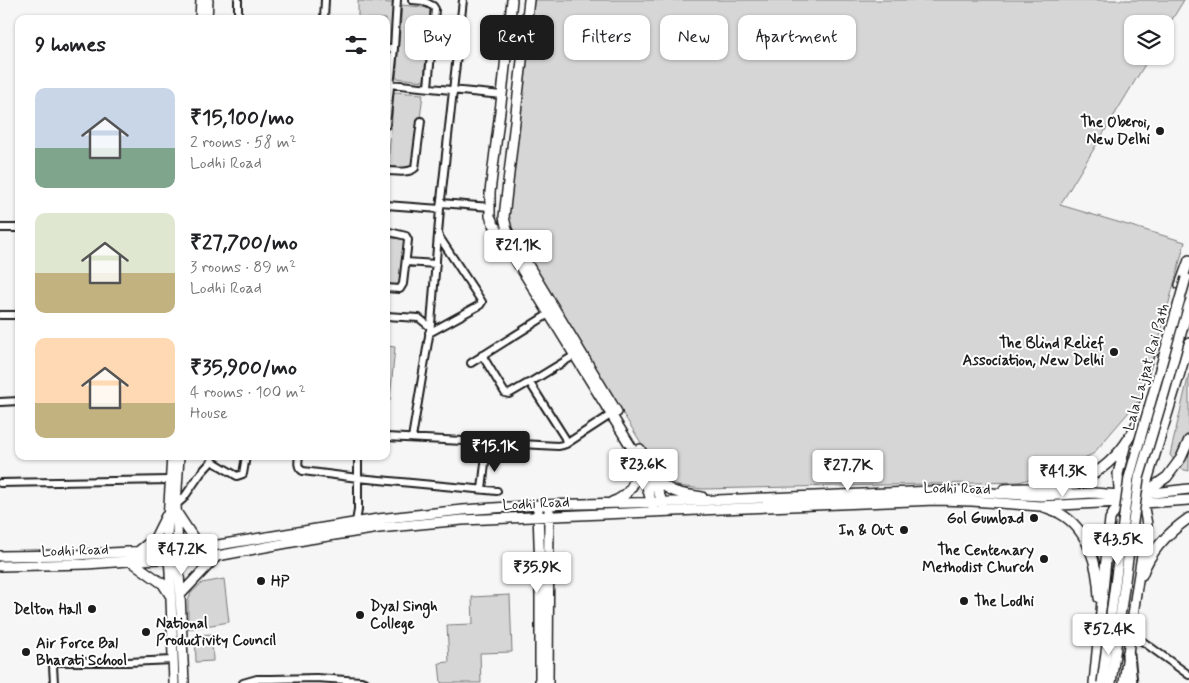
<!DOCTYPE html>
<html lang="en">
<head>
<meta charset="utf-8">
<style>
  body { margin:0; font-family:Mynerve,sans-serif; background:#f6f6f6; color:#202124; height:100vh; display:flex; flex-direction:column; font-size:19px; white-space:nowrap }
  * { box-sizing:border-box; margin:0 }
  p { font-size:16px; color:#757577 }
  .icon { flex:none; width:28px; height:28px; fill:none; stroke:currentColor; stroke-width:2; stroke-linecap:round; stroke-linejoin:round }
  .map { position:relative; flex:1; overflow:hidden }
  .panel { position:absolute; left:15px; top:15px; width:375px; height:445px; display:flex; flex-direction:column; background:#fff; border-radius:10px; box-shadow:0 1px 4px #0004 }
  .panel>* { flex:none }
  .hud { position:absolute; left:405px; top:15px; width:475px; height:45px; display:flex; gap:10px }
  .fabs { position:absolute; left:1124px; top:15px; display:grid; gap:10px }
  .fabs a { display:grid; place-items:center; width:50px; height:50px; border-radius:10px; background:#fff; box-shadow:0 1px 4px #0004; font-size:25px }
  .price { position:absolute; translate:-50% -42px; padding:0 11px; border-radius:5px; background:#fff; color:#222; font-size:16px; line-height:32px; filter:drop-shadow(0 1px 2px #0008) }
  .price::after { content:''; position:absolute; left:50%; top:30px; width:15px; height:11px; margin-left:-8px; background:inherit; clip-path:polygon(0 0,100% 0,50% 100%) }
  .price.active { background:#1c1c1c; color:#fff }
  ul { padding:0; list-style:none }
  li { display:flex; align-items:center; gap:15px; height:125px; padding:0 20px }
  li span { display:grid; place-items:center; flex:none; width:140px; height:100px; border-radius:10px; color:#555 }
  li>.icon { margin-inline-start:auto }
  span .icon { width:60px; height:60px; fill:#fffc; stroke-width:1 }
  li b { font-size:21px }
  h2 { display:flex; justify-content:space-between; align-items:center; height:60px; padding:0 20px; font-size:21px }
  .pill { padding:0 18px; border-radius:10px; background:#fff; box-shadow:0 1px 4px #0004; font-size:18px; line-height:45px }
  .pill.active { background:#1c1c1c; color:#fff }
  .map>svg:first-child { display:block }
  .green { fill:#d6d6d6; stroke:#797979 }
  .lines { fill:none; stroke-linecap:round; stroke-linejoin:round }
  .street-casing { stroke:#1c1c1c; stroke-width:10 }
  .secondary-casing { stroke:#1c1c1c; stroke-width:12 }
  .highway-casing { stroke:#1c1c1c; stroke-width:15 }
  .street { stroke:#fff; stroke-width:6 }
  .secondary { stroke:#fff; stroke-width:9 }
  .highway { stroke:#fff; stroke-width:11 }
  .secondary-bridge-casing { stroke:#1c1c1c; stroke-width:12; stroke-linecap:butt }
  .secondary-bridge { stroke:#fff; stroke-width:9 }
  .poi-dot { fill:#1c1c1c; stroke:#fff; stroke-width:2 }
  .labels { text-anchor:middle; stroke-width:4; stroke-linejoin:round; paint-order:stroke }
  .poi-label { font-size:15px; font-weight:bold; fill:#1c1c1c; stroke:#fff; text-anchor:end }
  .street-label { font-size:15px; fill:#1c1c1c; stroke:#fff }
</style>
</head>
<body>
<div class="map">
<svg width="1189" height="683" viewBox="0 0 1189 683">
  <rect width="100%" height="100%" fill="#f6f6f6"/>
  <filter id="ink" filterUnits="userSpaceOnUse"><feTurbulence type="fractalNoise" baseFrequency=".02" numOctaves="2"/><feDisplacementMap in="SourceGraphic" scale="10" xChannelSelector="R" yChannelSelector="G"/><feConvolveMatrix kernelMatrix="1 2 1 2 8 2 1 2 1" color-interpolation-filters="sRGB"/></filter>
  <g filter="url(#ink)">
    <path class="green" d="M533,0H1184L1165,31V24H1132V56H1150L1060,205L1185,242L1145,393L1093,454L1051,473L1019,482L703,489L678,486L662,477L511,231L507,213Z
      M358,1L394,3L390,45H386V19H358Z
      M402,5L430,8L424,81L396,78Z
      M394,92L423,94L414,169L388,166Z
      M386,238L405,239L401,286L386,285Z
      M386,346L395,347L390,400H386Z
      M1189,374V471L1181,469L1170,455Z
      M224,579L229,622L188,629V601L191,593L202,583Z
      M510,595L512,652L480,653L481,683H441L439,663L449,662L447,625L473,624L472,597Z
      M212,634L213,661L196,662L195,635Z"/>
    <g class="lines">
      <defs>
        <path id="street" d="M412,0L423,1L433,6L435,9L428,87
          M238,19V0
          M324,19L325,0
          M386,48H394
          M390,84L502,95
          M386,125L394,48L397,0
          M386,171C395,171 408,174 415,168L421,121
          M441,203L490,207
          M386,205L440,209
          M0,228H19
          M386,231L406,236L408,240L403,284L400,289L386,288
          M406,262L436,264
          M0,315H19
          M386,316L419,318L430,327
          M429,333L480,305L482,302L438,235
          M471,363L552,312
          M529,383L575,355
          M0,402L19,401
          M386,437L558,446L563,445L566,444L565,438L530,383H528L509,394L505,393L482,355
          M412,438L431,324L440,209L463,0
          M566,444L612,414
          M213,456L212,461L237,476L243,474L246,456
          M299,456C298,462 297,468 303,471L358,478L497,491
          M0,483L170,480
          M482,489L486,455
          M176,505L183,499L201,473L212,461
          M356,522L358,510V456
          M1131,633L1189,675
          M54,683L53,666L56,662H128L173,660
          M243,683L257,679H272L316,678L361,681L366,683"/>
        <path id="secondary" d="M512,0L502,95L490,192V216L493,223L638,458L653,507
          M529,0L504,217L507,230L617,412
          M200,19L201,0
          M207,19L208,0
          M1180,285L1189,260
          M640,449L643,455L664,506
          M172,456L167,536L170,571L174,683
          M179,456L176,505L184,683
          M654,475C668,494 680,493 702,497
          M1004,489C1025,487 1045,489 1065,486C1069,485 1073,485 1077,484C1081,482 1086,478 1090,476C1135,450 1144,407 1158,360
          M1143,494L1167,477L1181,458L1189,440
          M1145,494L1189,489
          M612,502C631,495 638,481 636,461
          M1143,503L1189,500
          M1044,507C1049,509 1054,510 1059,513C1089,529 1098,566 1099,598
          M538,511L540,572V683
          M177,513L200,548
          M140,550L155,538L166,516
          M0,556L74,555L200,548L378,519L463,510L538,505L671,502L934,491L974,492L1041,496L1093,493L1120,495
          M131,561L163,584L170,595
          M0,566L86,564L157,559L217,556L309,539L379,528L462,520L935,500L972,501L1040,506L1120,502
          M1142,575C1150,552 1169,532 1189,518
          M181,594L217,556
          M548,683L549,510
          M1094,683L1110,519L1120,502L1118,474L1125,447
          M1124,683L1136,593L1147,524L1143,503V494L1189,343"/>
        <path id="highway" d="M1128,655L1131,683"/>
      </defs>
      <use href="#street" class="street-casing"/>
      <use href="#secondary" class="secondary-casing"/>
      <use href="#highway" class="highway-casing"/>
      <use href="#street" class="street"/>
      <use href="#secondary" class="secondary"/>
      <use href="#highway" class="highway"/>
      <defs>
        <path id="secondary-bridge" d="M1102,683L1129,478L1186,278
          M1111,683L1139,478L1164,394L1189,305"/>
      </defs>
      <use href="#secondary-bridge" class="secondary-bridge-casing"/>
      <use href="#secondary-bridge" class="secondary-bridge"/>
    </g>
  </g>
  <g class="poi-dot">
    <circle cx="1160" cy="131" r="5"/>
    <circle cx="1114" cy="352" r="5"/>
    <circle cx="1034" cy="518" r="5"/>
    <circle cx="904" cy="530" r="5"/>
    <circle cx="1044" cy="559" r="5"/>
    <circle cx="261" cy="581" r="5"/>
    <circle cx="964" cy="601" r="5"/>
    <circle cx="92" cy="609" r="5"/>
    <circle cx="360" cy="615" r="5"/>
    <circle cx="146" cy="632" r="5"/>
    <circle cx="26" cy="652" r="5"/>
  </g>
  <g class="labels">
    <g class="poi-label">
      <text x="1150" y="127">The Oberoi,<tspan x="1150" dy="17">New Delhi</tspan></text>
      <text x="1104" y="348">The Blind Relief<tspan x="1104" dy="17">Association, New Delhi</tspan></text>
      <text x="1024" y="523">Gol Gumbad</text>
      <text x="894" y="535">In &amp; Out</text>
      <text x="1034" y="555">The Centenary<tspan x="1034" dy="17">Methodist Church</tspan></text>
      <text x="271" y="586" text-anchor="start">HP</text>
      <text x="974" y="606" text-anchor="start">The Lodhi</text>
      <text x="370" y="611" text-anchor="start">Dyal Singh<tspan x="370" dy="17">College</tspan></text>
      <text x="82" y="614">Delton Hall</text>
      <text x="156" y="628" text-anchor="start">National<tspan x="156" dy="17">Productivity Council</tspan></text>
      <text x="36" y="648" text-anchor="start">Air Force Bal<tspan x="36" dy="17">Bharati School</tspan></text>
    </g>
    <g class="street-label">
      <text transform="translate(1146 367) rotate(-74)" y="5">Lala Lajpat Rai Path</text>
      <text transform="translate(957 488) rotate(1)" y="5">Lodhi Road</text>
      <text transform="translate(536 503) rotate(-3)" y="5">Lodhi Road</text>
      <text transform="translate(75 550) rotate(-2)" y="5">Lodhi Road</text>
    </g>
  </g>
</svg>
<div class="fabs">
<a><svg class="icon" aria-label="layers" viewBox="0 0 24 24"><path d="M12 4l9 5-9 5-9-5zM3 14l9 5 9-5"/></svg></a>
</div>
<b class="price" style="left:518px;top:272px">₹21.1K</b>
<b class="price active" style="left:495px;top:473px">₹15.1K</b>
<b class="price" style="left:643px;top:491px">₹23.6K</b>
<b class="price" style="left:848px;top:492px">₹27.7K</b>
<b class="price" style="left:1063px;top:498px">₹41.3K</b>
<b class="price" style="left:1118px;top:566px">₹43.5K</b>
<b class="price" style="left:182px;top:576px">₹47.2K</b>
<b class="price" style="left:537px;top:594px">₹35.9K</b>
<b class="price" style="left:1109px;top:656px">₹52.4K</b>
<div class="hud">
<a class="pill">Buy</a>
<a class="pill active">Rent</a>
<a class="pill">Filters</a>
<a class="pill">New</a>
<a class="pill">Apartment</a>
</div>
<section class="panel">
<h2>9 homes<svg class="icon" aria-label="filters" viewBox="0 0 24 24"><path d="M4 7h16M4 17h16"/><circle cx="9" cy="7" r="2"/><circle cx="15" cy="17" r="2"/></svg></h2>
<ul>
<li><span style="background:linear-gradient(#c9d6e8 60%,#7fa58c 0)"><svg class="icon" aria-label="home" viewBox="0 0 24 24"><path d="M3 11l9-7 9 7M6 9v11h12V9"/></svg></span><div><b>₹15,100/mo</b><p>2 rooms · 58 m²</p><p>Lodhi Road</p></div></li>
<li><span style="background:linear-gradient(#dfe7d0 60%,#c2b280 0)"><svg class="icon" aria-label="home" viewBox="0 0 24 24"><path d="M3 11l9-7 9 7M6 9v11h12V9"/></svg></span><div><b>₹27,700/mo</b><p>3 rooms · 89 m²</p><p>Lodhi Road</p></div></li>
<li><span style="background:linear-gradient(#ffd9b3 65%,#c2b280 0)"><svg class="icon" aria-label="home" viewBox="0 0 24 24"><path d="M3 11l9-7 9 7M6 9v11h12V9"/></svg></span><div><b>₹35,900/mo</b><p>4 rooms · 100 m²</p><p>House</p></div></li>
</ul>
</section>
</div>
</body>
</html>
